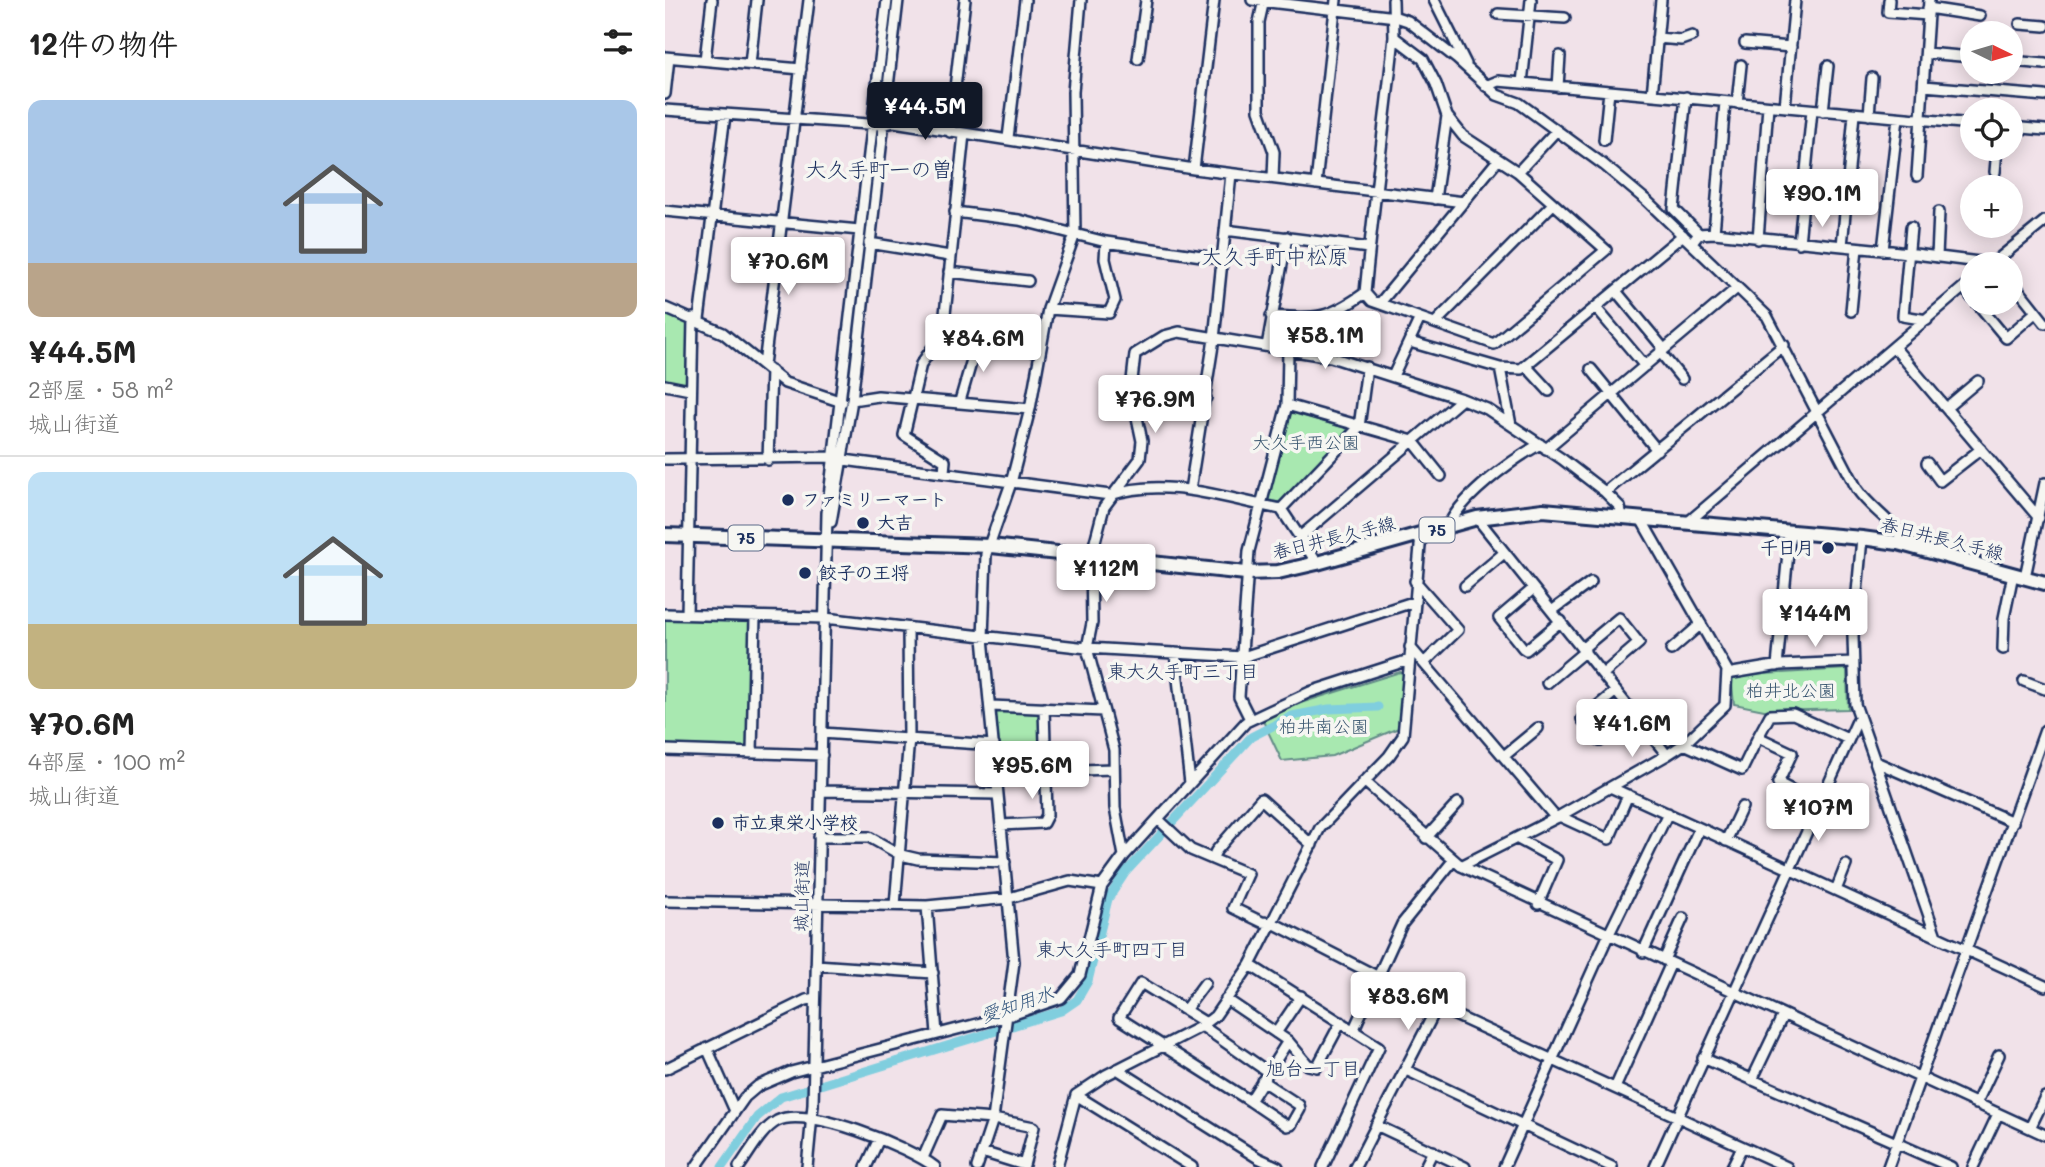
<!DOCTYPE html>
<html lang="ja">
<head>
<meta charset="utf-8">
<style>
  body { margin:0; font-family:Mali,"Klee One",sans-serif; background:#f6f6f6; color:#222; height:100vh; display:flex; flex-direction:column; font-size:26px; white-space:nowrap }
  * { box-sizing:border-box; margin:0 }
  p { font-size:23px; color:#767676 }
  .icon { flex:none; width:38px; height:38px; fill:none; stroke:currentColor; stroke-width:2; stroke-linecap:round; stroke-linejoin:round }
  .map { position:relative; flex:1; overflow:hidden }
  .sheet { display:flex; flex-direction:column; background:#fff; width:665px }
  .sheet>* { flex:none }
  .needle { width:46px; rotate:95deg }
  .buttons { position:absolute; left:1295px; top:21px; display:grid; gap:14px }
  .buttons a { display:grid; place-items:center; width:63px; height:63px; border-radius:50%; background:#fff; box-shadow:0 4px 18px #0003; font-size:35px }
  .price { position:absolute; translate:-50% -60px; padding:0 16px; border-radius:7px; background:#fff; color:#222; font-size:23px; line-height:46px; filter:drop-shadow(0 2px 4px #0008) }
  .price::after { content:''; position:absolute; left:50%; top:42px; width:21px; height:16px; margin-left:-10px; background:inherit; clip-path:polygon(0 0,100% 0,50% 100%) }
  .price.current { background:#111827; color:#fff }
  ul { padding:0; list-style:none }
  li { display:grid; align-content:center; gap:14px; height:371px; padding:0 28px }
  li+li { border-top:2px solid #e0e0e0 }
  li span { display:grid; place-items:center; height:217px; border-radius:14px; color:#555 }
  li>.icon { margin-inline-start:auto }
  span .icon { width:126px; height:126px; fill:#fffc; stroke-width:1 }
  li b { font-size:30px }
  h2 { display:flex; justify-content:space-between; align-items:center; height:84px; padding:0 28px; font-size:30px }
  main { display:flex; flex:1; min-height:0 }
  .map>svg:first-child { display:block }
  .green { fill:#a8e8b0; stroke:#628c87; stroke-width:2 }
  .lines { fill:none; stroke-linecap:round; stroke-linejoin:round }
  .canal { stroke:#80cede; stroke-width:9 }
  .minor-casing { stroke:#1b2f5e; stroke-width:14 }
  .major-casing { stroke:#1b2f5e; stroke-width:18 }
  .minor { stroke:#f6f6f2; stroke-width:9 }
  .major { stroke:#f6f6f2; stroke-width:12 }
  .poi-dot { fill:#1b2f5e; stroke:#f6f6f2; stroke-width:2.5 }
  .labels { text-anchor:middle; stroke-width:7; stroke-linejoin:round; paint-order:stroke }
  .shield { fill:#f6f6f2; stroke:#5d6b8a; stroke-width:2 }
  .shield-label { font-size:16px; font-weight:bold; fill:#1b2f5e }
  .park-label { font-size:18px; fill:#37546e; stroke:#f6f6f2 }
  .poi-label { font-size:18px; font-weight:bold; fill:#1b2f5e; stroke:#f6f6f2; text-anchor:start }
  .street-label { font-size:18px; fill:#1b2f5e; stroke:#f6f6f2 }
  .neighbourhood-label { font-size:19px; fill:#1b2f5e; stroke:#f6f6f2 }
  .water-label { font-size:19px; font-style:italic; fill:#34577e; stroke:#f6f6f2 }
  .quarter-label { font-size:21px; fill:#1b2f5e; stroke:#f6f6f2 }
</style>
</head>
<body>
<main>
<section class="sheet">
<h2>12件の物件<svg class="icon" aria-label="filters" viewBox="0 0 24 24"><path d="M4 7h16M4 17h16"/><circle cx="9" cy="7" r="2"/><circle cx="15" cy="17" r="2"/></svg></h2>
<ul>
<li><span style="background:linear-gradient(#a9c7e8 75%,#b9a48a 0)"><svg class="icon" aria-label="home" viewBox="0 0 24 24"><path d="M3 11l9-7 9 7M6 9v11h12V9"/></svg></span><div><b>¥44.5M</b><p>2部屋 · 58 m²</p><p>城山街道</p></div></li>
<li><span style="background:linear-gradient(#bfe0f5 70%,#c2b280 0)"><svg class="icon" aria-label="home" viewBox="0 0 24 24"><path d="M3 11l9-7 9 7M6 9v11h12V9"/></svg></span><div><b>¥70.6M</b><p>4部屋 · 100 m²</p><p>城山街道</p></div></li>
</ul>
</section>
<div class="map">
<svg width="1380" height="1167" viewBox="0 0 1380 1167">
  <rect width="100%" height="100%" fill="#f1e2e9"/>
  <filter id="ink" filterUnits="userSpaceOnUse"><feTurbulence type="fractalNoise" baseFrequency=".0143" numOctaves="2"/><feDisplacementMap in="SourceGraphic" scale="14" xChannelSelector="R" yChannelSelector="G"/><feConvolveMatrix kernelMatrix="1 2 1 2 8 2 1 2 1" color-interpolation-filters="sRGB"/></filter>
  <g filter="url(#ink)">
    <path class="green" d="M0,314L24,322L22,385L0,380Z
      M626,412L684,429L616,503L603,500Z
      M0,619L85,622L82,747L0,745Z
      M1182,669L1183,709L1104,711L1069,704L1066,676Z
      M735,672L739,674L736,727L667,756L617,761L598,721L629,705Z
      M331,711L377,714L375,759H335Z"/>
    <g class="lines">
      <path class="canal" d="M57,1167L92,1117L116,1097L396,1011L412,1000L423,981L443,899L460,873L586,737L627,716L664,709L713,707"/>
      <defs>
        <path id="minor" d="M587,0L731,17L743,21L792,59L832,95L854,103L939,165L982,201L1102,316L1192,489C1207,511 1230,521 1241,546
          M599,0L594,22V110L609,152L608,178
          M728,0L729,37C720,122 708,207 700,293L707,301L829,344L941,250L853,172L798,136L782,116L771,84L758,59L729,37
          M769,0L801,64
          M1224,0L1223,12L1263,15
          M1263,8L1315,16
          M833,14L900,18
          M1355,24L1380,26
          M992,38L1016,40L1027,36
          M1080,43L1126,47
          M1261,53L1307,57
          M0,57L136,69
          M473,59L481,0
          M40,60L47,0
          M1346,61L1380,64
          M85,64L92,0
          M857,83L866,0
          M821,86L833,81L857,83L1307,124
          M1259,86L1380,96
          M893,87L895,56
          M0,94L4,58
          M987,95L996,0
          M1021,97L1009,209L1034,234
          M1072,103L1076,65
          M1120,107L1130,0
          M0,110L218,125L229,122L529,169L799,202
          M1158,111L1163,66
          M1204,115L1207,78
          M1346,127L1380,130
          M285,132L300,0
          M343,138L360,0
          M939,140L944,91
          M529,169L549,0
          M853,172L891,131
          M1330,172L1332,149
          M1252,176L1264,0
          M651,184L671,0
          M770,199L782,116
          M0,211L194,230
          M290,212L354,220L441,242L557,259
          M1246,227L1238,316L1262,320
          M560,230L704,248
          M1049,233L1060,102
          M1093,239L1103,106
          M204,243L285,256
          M1027,243L1034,234L1049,233L1218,250L1233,118
          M1134,243L1147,110
          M1177,246L1189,114
          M1218,250L1330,264
          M1272,257L1274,212
          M1327,264L1380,221
          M284,272L363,281
          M1346,280L1380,323
          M1299,287L1307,298
          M951,291L999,349
          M715,303L833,160
          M1312,303L1341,338L1371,312
          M0,308L58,333L120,383L177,402
          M931,308L980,366
          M383,309L444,313L450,300L440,259L441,242
          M1186,311L1192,248
          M606,316C652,319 662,320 700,293
          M34,320L60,115
          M770,323L888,204
          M278,333L375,352
          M745,342L835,368L856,369L1018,235
          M602,346L622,237
          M1229,347L1374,518
          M995,352L1017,379
          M99,365L144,0
          M861,366L884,391
          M835,368L846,425
          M926,369L992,450
          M728,376L755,318
          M0,385L25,390
          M466,389L541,398
          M187,400L213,396L365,409
          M295,401L313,339
          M622,405L748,441L776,476
          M1281,408L1313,381
          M881,449L1072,288
          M0,459L168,457
          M103,460L106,371
          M179,460L445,495C502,476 560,499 616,509L652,563
          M1262,463L1275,481L1316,449
          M279,472L280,461L239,435L256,364L278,333L299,134
          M525,490L549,339L566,174
          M940,492L1119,345
          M616,509L694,427L702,367
          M812,518L1002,755
          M166,522L187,400L233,0
          M1022,523L1307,280
          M783,527C795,497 847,460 875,444
          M636,536L797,399
          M1197,538L1188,636L1190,704L1271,936
          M1360,577L1380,483
          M750,581L793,630L761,661
          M800,586L839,553
          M868,589L834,618L858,648L861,650L896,621
          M888,610L926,582
          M0,614L160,618L422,648L578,657L748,602
          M22,615L28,318
          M745,647L891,818
          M918,648L954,618L974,643L938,674
          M1338,649L1339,618L1348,574
          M1006,650L1036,624
          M510,653L525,783
          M1112,666L1125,532
          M1062,674L1115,665L1188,662
          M1359,681L1380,689
          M882,683L920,651
          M951,691L917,719L935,741L968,713
          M326,706L438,711
          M585,719L574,697L584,551L622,405L623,350
          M157,733L329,745
          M1019,744L1077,770L1093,737
          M0,750L157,755
          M87,753L90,616
          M839,756L873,728
          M1211,762L1348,822
          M331,766L380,762
          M381,771L449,769
          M699,781L796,866L1380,1135
          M947,788L1380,986
          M156,791L333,794
          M1154,804L1113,783L1127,753L1093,737L1105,715L1128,714L1183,739
          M894,816L944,839L963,795
          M494,820L526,850L583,874L568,908L597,922L608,923L772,1007L1122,1167
          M336,825L378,823L382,815L379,708
          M154,837H204L236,855L253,859L340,862
          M761,838L793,803
          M851,838L892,860L873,904
          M1061,841L1077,807
          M459,856L450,808L449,750L422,648L427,623L426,557L439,507L475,459L477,441L466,389L470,354L499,336L514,332L666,357L797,399L822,409L897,459L940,492L955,507L957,517
          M547,859L551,851L596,799L647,845
          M796,866L891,818L1002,755L1019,744L1060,705L1062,670L976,519
          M1171,890L1181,865
          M0,901L262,906L344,898L405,881L437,886
          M230,905L244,738L243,628
          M262,906L272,1034
          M978,952L1034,829
          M999,960L1018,918
          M151,965L268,973
          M585,965L714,1047L658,1167
          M561,999L623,1041L643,1065L652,1067L676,1022
          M520,1010L540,983
          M541,1023L476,983L454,1018L585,1101L623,1041
          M537,1026L603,1072
          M689,1029L737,924L787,862
          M611,1033L636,996
          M42,1048L70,1111
          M1038,1058L1286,1167
          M0,1069L141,1000L150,998
          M452,1069L593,1158L613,1167
          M741,1070L947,1167
          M1087,1080L1118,1015
          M950,1088L1006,963
          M411,1095L527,1167
          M585,1101L622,1126L626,1125L635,1109L634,1105L597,1081
          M1311,1104L1334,1055
          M711,1125L800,1167
          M1365,1128L1380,1097
          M258,1158L277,1115L328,1119L369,1127L359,1165L317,1152
          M31,1167L80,1097L93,1086L126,1072L343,1016L396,998L415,975L437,886L459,856L581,722L645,692L744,660
          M74,1167C85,1152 96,1130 112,1121C142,1105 244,1147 270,1167
          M142,1167L148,1105L162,513L222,0
          M201,1167L214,1139
          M312,1167L328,1119L349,962L318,638L321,554L346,483L365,409L383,309L410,234L408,92L416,0
          M392,1167L411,1095L441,1075L537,1026L550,1016L585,965L655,828L724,756L738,736L756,535
          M690,1167L772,1007
          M760,1167L768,1151
          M839,1167L943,936L1003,813
          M990,1167L1193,719
          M1067,1167L1077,1147
          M1223,1167L1380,730
          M1308,1167L1333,1114"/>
        <path id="major" d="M0,535L326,546L581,573L613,572L652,563L812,518L878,510L1197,538L1233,543L1380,583"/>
      </defs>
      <use href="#minor" class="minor-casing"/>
      <use href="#major" class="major-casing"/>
      <use href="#minor" class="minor"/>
      <use href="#major" class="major"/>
    </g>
  </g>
  <g class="poi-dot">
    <circle cx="123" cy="500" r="7"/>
    <circle cx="198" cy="523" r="7"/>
    <circle cx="1163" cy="548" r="7"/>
    <circle cx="140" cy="573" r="7"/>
    <circle cx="53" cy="823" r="7"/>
  </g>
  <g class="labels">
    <g class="shield">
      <rect x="754.5" y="517.5" width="35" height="25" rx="5"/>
      <rect x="63.5" y="525.5" width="35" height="25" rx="5"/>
    </g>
    <g class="shield-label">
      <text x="772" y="536">75</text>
      <text x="81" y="544">75</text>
    </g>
    <g class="park-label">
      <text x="641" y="449">大久手西公園</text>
      <text x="1126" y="697">柏井北公園</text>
      <text x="659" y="733">柏井南公園</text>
    </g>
    <g class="poi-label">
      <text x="137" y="506">ファミリーマート</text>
      <text x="212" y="529">大吉</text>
      <text x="1149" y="554" text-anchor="end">千日月</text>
      <text x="154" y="579">餃子の王将</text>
      <text x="67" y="829">市立東栄小学校</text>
    </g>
    <g class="street-label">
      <text transform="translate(669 538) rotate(-14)" y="6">春日井長久手線</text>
      <text transform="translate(1277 539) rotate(14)" y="6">春日井長久手線</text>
      <text transform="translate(137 896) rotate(-89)" y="6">城山街道</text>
    </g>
    <g class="neighbourhood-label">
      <text x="518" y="678">東大久手町三丁目</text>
      <text x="447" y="956">東大久手町四丁目</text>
      <text x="648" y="1075">旭台一丁目</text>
    </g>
    <g class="water-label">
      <text transform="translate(352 1004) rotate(-19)" y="7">愛知用水</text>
    </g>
    <g class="quarter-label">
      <text x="214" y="177">大久手町一の曽</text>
      <text x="610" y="264">大久手町中松原</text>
    </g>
  </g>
</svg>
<div class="buttons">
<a><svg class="needle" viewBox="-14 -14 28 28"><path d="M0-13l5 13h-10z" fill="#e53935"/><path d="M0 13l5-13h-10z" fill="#767676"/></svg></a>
<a><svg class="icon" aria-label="locate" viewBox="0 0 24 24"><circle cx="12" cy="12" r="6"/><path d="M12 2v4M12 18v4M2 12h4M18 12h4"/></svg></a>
<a>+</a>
<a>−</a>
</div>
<b class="price current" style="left:260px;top:142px">¥44.5M</b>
<b class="price" style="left:1157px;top:229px">¥90.1M</b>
<b class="price" style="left:123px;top:297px">¥70.6M</b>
<b class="price" style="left:660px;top:371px">¥58.1M</b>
<b class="price" style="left:318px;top:374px">¥84.6M</b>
<b class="price" style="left:490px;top:435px">¥76.9M</b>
<b class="price" style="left:441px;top:604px">¥112M</b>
<b class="price" style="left:1150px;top:649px">¥144M</b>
<b class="price" style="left:967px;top:759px">¥41.6M</b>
<b class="price" style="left:367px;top:801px">¥95.6M</b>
<b class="price" style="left:1153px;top:843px">¥107M</b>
<b class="price" style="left:743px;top:1032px">¥83.6M</b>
</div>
</main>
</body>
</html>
